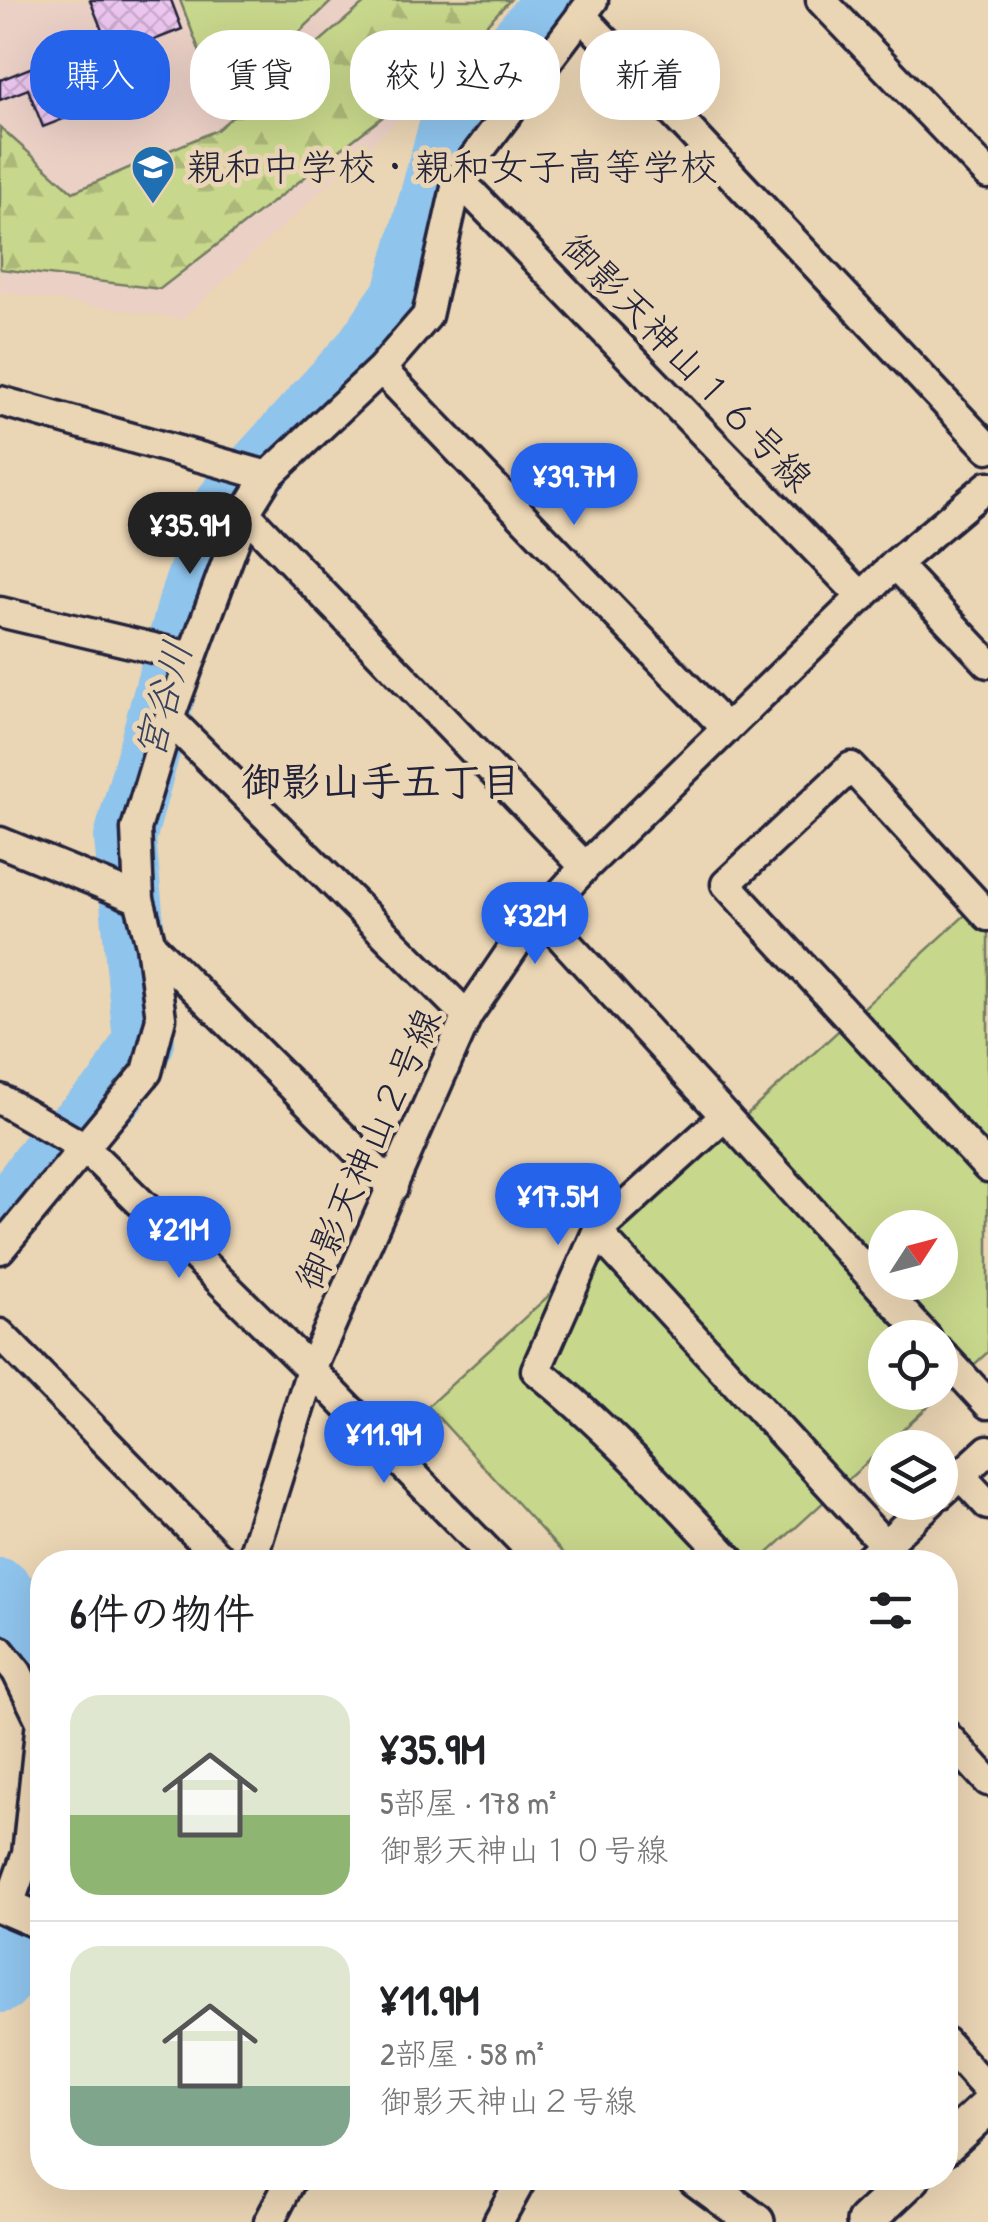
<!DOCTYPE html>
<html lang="ja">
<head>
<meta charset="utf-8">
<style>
  body { margin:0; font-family:"Patrick Hand","Klee One",sans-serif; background:#f2f2f2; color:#202124; height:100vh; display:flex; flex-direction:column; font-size:38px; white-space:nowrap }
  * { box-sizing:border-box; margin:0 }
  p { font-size:32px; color:#757577 }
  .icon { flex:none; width:55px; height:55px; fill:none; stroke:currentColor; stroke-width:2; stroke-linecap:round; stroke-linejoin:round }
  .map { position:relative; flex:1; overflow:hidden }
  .panel { position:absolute; left:30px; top:1550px; width:928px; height:640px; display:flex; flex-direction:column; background:#fff; border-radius:40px; box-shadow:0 10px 40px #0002 }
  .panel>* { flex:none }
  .top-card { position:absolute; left:30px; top:30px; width:930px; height:90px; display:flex; gap:20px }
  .needle { width:65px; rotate:54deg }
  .tools { position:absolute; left:868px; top:1210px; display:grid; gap:20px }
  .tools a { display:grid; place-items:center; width:90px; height:90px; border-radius:50%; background:#fff; box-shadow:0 10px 40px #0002; font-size:50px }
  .price { position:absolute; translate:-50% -85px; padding:0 22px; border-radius:35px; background:#2563eb; color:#fff; font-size:32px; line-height:65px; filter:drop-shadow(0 2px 5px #0008) }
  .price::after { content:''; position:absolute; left:50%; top:60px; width:30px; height:22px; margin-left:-15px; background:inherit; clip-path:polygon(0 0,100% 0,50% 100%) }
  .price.selected { background:#222; color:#fff }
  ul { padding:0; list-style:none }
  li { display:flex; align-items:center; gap:30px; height:250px; padding:0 40px }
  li+li { border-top:2px solid #e0e0e0 }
  li span { display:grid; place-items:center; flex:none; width:280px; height:200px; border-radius:30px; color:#555 }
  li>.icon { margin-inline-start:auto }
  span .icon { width:120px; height:120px; fill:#fffc; stroke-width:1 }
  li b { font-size:42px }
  h2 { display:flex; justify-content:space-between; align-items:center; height:120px; padding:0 40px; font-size:42px }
  .tag { padding:0 35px; border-radius:40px; background:#fff; box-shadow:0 10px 40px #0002; font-size:35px; line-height:90px }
  .tag.selected { background:#2563eb; color:#fff }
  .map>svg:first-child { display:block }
  .built { fill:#ebd0c6 }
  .forest { fill:url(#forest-firs); stroke:#747c63; stroke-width:2.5 }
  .pitch { fill:#c7d78b; stroke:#747c63; stroke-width:2.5; fill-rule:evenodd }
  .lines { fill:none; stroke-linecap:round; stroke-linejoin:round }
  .river { stroke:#8fc4ed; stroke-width:62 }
  .building { fill:url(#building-cross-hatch); stroke:#22223b; stroke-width:2.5 }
  .minor-casing { stroke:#22223b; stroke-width:35 }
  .tertiary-casing { stroke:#22223b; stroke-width:42 }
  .minor { stroke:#ead5b4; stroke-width:28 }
  .tertiary { stroke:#ead5b4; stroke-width:35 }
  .labels { text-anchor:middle; stroke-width:10; stroke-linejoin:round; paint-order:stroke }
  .poi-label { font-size:38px; fill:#22223b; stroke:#ead5b4; text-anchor:start }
  .street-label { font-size:38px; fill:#22223b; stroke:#ead5b4 }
  .water-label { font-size:40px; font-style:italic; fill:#38425f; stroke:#ead5b4 }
  .neighbourhood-label { font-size:40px; font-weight:bold; fill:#22223b; stroke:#ead5b4 }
</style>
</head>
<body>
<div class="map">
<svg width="988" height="2222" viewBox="0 0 988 2222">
  <defs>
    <pattern id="forest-firs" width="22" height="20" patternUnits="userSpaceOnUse" patternTransform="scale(2.5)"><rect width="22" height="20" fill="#c7d78b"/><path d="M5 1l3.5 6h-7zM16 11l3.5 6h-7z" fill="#abb879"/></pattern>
    <pattern id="building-cross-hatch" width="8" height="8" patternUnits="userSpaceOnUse" patternTransform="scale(2.5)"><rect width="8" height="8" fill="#edc6ef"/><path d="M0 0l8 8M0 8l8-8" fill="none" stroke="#cbaace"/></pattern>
  </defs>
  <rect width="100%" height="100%" fill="#ead5b4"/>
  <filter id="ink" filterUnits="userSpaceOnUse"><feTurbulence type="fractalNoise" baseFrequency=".01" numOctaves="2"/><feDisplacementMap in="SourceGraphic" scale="20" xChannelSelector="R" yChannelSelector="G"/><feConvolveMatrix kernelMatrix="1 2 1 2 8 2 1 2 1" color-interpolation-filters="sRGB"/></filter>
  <g filter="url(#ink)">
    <path class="built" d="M0,0H471L449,24L400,118L182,319L0,292Z"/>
    <path class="forest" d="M368,0H510L441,72L160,289L0,269V127L73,192L217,130Z"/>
    <path class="pitch" d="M180,0H333L221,107Z
      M988,894V1352L758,1562H571L428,1406ZM885,1228H940V1282H885ZM885,1338H940V1392H885Z"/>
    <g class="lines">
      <path class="river" d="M0,1222L46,1158L116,1091L144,1041L125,838L192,593L224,506L363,353L404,294L450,126L556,0
        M0,1589L42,1633
        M0,1982L42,1906"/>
    </g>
    <path class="building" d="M90,0H171L182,29L98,62L112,100L43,127L28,89L0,100V80L105,38Z"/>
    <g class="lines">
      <defs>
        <path id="minor" d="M821,0L988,174
          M581,15L988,448
          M458,179L862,597
          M381,369L726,728
          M0,401L268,476
          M245,513L585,867
          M895,564L988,663
          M0,612L191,657
          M169,719L467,1016
          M0,842L139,899
          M541,915L725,1116L597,1232L536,1370C608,1428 669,1495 732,1562
          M988,916L851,767L726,884L988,1168
          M151,945L393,1187
          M0,1099L85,1148L311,1370L498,1562
          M725,1116L927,1338
          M597,1232L885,1545
          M0,1249L147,1072L161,1018L151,945L139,899L136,829L169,719L245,513L268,476L381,369L427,316L458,179L593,0
          M0,1334L223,1562
          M940,1352L988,1404
          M961,1476L988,1505
          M940,1494L988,1450
          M251,1562L311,1370L467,1016L520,938L585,867L895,564L988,486
          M866,1562L931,1502
          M0,1651L17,1672L41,1721L27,1854L8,1907
          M945,1734L988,1781
          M945,2042L988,2090
          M269,2222L292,2178
          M498,2222L522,2178"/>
        <path id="tertiary" d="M0,1904L42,1922
          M945,2146L988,2106
          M696,2178L756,2222
          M865,2222L912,2178"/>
      </defs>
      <use href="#minor" class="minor-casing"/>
      <use href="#tertiary" class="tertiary-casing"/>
      <use href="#minor" class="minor"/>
      <use href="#tertiary" class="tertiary"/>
    </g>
  </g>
  <defs>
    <symbol id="school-pin" viewBox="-11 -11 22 30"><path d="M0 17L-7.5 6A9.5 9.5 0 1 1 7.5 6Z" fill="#1f6fb2" stroke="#ead5b4"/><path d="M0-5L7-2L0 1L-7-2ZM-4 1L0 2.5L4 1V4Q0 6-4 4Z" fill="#fff"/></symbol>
  </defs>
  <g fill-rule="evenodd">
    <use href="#school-pin" x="128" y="142" width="50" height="68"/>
  </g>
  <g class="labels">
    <g class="poi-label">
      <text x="186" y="180">親和中学校・親和女子高等学校</text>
    </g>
    <g class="street-label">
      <text transform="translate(687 362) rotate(46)" y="13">御影天神山１６号線</text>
      <text transform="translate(368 1149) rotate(-66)" y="13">御影天神山２号線</text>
    </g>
    <g class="water-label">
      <text transform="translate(163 700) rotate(-75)" y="14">宮谷川</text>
    </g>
    <g class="neighbourhood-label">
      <text x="381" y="795">御影山手五丁目</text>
    </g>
  </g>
</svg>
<div class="tools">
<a><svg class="needle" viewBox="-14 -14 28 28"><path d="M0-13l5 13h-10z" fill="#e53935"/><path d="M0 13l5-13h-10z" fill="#757577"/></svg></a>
<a><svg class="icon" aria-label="locate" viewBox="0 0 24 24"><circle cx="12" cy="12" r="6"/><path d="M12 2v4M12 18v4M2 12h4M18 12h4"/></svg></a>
<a><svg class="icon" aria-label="layers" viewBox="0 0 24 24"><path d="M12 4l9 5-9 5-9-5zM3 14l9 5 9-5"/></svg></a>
</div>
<b class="price" style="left:574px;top:528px">¥39.7M</b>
<b class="price selected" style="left:190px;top:577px">¥35.9M</b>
<b class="price" style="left:535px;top:967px">¥32M</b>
<b class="price" style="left:558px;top:1248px">¥17.5M</b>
<b class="price" style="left:179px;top:1281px">¥21M</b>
<b class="price" style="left:384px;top:1486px">¥11.9M</b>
<div class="top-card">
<a class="tag selected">購入</a>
<a class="tag">賃貸</a>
<a class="tag">絞り込み</a>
<a class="tag">新着</a>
</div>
<section class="panel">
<h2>6件の物件<svg class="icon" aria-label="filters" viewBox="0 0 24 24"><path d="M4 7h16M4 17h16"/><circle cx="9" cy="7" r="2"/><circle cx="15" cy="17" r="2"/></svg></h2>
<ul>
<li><span style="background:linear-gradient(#dfe7d0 60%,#8fb573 0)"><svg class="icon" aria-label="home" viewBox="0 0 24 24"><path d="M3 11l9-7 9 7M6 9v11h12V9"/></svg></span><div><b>¥35.9M</b><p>5部屋 · 178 m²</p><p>御影天神山１０号線</p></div></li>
<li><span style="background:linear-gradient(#dfe7d0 70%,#7fa58c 0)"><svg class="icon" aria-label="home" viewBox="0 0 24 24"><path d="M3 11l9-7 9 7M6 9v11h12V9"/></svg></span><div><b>¥11.9M</b><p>2部屋 · 58 m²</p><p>御影天神山２号線</p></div></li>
</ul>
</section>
</div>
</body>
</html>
